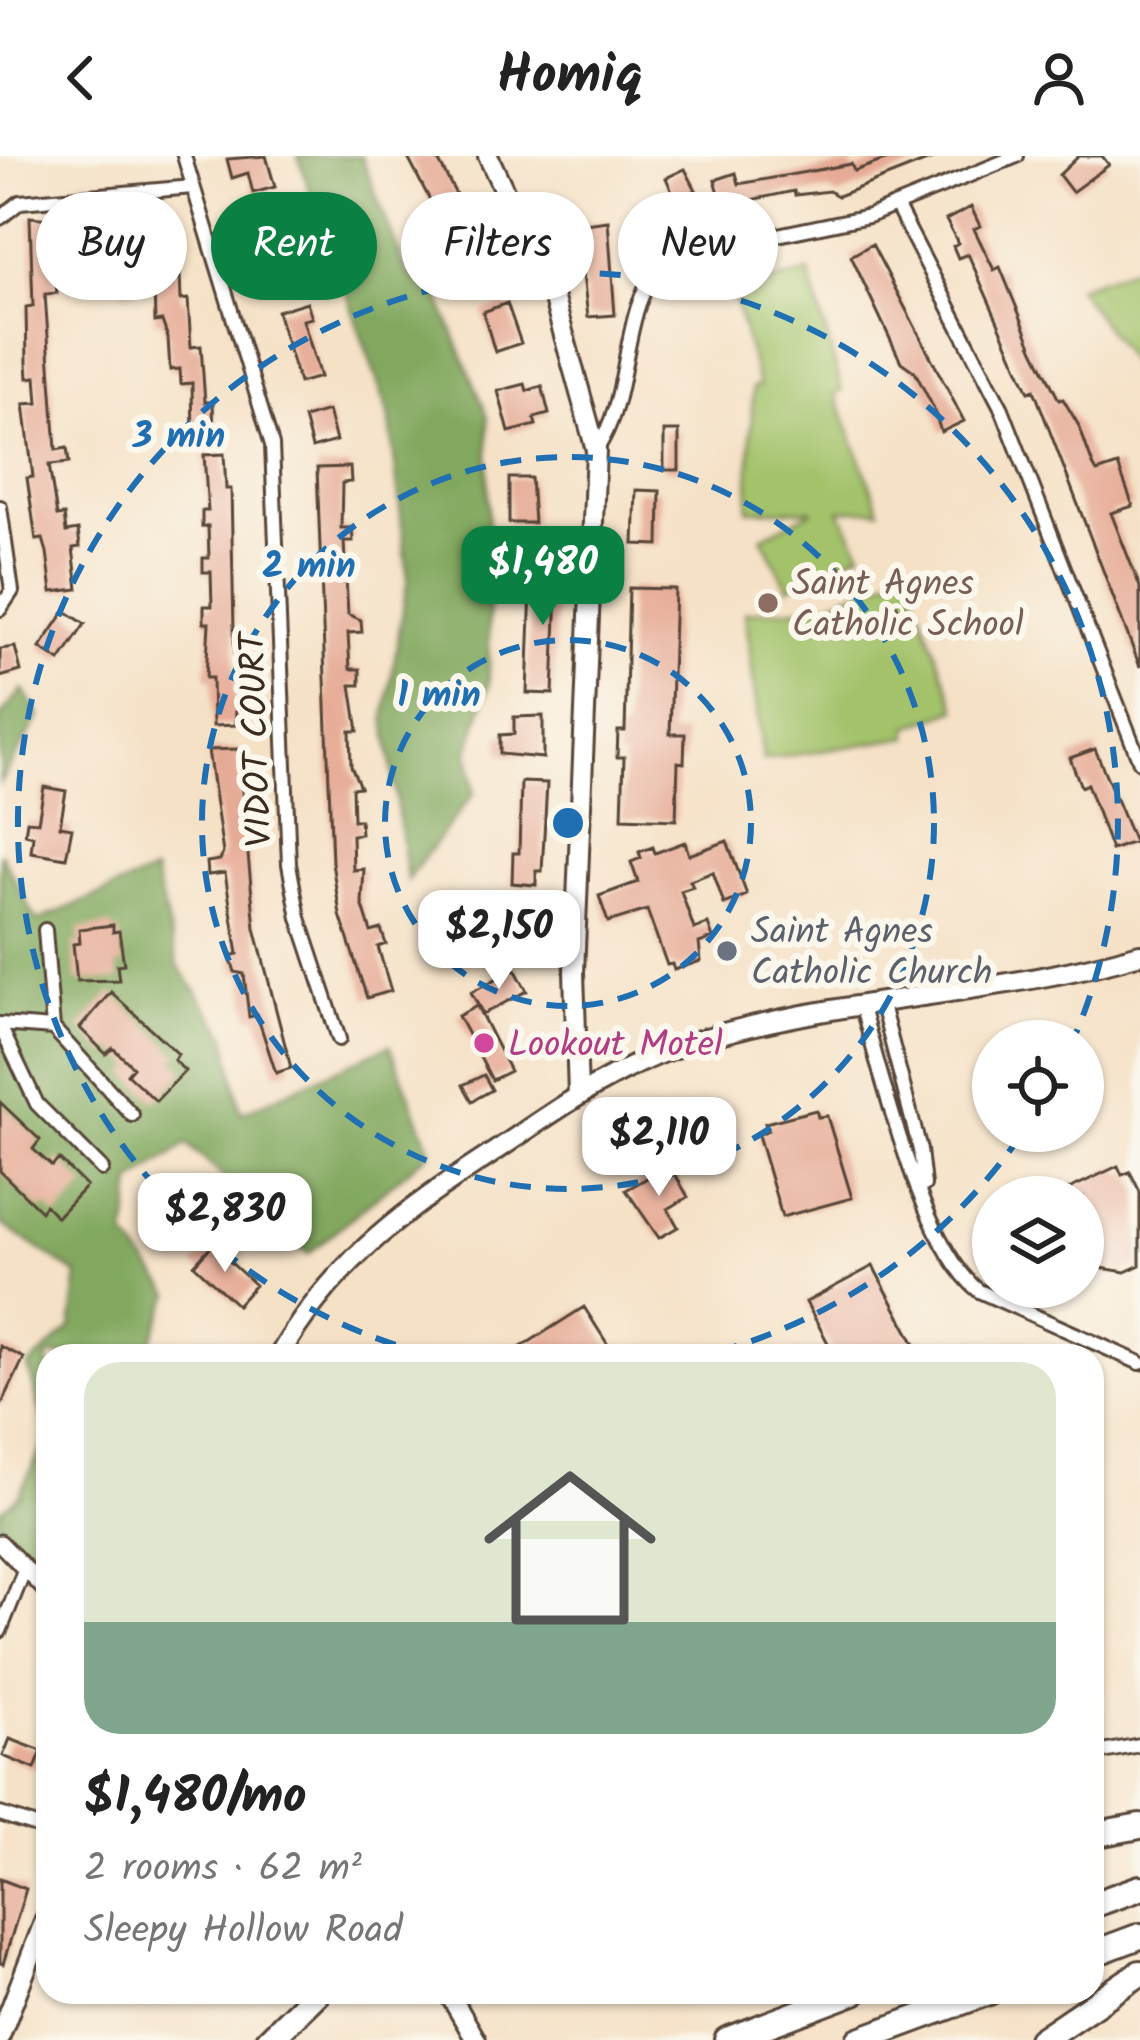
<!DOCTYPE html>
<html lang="en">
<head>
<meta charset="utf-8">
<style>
  body { margin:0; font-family:Kalam,sans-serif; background:#f2f2f2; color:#222; height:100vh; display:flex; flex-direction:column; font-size:45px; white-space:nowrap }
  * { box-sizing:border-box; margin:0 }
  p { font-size:39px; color:#767676 }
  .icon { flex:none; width:66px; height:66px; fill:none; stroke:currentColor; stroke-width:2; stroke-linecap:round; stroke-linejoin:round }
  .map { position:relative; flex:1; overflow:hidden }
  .details { position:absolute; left:36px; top:1188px; width:1068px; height:660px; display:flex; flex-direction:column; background:#fff; border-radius:36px; box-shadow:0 3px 9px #0004 }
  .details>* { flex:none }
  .guide { position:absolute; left:36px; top:36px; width:1068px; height:108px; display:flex; gap:24px }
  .controls { position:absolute; left:972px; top:864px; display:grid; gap:24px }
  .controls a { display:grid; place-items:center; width:132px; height:132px; border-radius:50%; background:#fff; box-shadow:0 3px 9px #0004; font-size:60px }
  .price { position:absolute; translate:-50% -102px; padding:0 27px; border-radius:24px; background:#fff; color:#222; font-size:39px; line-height:78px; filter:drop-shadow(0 3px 6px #0008) }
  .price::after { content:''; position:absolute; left:50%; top:72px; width:36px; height:27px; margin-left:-18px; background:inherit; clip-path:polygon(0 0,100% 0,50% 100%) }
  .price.on { background:#0b8043; color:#fff }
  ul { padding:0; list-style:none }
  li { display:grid; align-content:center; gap:24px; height:636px; padding:0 48px }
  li+li { border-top:3px solid #e0e0e0 }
  li span { display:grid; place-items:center; height:372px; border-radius:36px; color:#555 }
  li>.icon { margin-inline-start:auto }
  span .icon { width:216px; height:216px; fill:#fffc; stroke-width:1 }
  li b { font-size:51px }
  .pill { padding:0 42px; border-radius:54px; background:#fff; box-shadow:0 3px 9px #0004; font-size:42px; line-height:108px }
  .pill.on { background:#0b8043; color:#fff }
  header { display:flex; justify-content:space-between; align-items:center; height:156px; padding:0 48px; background:#fff; font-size:54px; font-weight:600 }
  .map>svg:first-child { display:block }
  .green { fill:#a3c26a; stroke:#6f7644; stroke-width:3 }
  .forest { fill:#82a85e; stroke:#5e693e; stroke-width:3 }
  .building { fill:#e6ab96 }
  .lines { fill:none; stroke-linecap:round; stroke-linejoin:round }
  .minor-casing { stroke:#574537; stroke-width:18 }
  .tertiary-casing { stroke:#574537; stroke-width:21 }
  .secondary-casing { stroke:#574537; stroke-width:24 }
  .primary-casing { stroke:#574537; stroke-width:24 }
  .motorway-casing { stroke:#574537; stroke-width:30 }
  .minor { stroke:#fff; stroke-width:12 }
  .tertiary { stroke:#fff; stroke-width:15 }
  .secondary { stroke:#fff; stroke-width:18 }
  .primary { stroke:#fff; stroke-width:18 }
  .motorway { stroke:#fff; stroke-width:24 }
  .ring { fill:none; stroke:#1f6fb2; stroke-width:6; stroke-dasharray:21 15 }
  .education-dot { fill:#8d6e63; stroke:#fbf7ec; stroke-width:4.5 }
  .worship-dot { fill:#6b7280; stroke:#fbf7ec; stroke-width:4.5 }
  .hotel-dot { fill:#d1479c; stroke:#fbf7ec; stroke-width:4.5 }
  .labels { text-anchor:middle; stroke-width:12; stroke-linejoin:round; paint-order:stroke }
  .education-label { font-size:36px; fill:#785e54; stroke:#fbf7ec; text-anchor:start }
  .street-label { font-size:36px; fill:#3b2a1e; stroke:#fbf7ec }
  .worship-label { font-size:36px; fill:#5b616d; stroke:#fbf7ec; text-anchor:start }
  .hotel-label { font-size:36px; fill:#b23c85; stroke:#fbf7ec; text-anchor:start }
  .centre { fill:#1f6fb2; stroke:#fbf7ec; stroke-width:6 }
  .ring-label { font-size:36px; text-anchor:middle; font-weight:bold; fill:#1f6fb2; stroke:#fbf7ec; stroke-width:12; stroke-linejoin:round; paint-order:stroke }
</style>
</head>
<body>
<header><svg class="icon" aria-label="back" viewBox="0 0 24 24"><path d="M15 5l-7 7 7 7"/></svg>Homiq<svg class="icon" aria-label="person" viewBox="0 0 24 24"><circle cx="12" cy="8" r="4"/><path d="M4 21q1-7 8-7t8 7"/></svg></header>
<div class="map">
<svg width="1140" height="1884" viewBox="0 0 1140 1884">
  <rect width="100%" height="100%" fill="#fbf7ec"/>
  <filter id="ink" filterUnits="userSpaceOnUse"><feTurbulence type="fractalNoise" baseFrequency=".00833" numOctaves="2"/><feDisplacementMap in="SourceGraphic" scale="24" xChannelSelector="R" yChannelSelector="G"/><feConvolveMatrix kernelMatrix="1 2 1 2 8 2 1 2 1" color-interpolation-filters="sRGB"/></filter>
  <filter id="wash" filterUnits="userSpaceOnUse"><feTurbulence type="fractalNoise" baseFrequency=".004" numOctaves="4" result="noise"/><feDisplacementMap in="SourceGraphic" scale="48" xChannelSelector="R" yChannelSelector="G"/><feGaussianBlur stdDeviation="2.7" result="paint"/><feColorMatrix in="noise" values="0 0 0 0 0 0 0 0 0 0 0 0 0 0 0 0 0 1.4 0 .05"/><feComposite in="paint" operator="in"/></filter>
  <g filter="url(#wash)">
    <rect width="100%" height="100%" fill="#f5e1c6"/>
    <path class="green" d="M1140,109V220L1077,131Z
      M809,116L842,235L835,238L880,354H840L861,396L788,432L762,381L814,354H748L753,231L759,230L733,137Z
      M906,415L957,553L908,571L909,581L763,604L745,456L818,451Z"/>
    <path class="forest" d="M298,0H361L407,117L437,137L488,261L489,530L469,594L474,637L407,724L385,562L408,422L389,258Z
      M23,533L40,560L0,627V561Z
      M0,696L37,765L154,716L178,809L226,878L241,957L390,889L431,995L308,1098L187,988L133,1026L126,1081L171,1138L145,1200H48V1363L24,1415L0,1387V1355L18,1340L48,1281L28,1211L71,1172L78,1119L0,1067Z"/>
    <g id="blocks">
      <path class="building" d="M266,0L275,31L253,37L248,17L232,22L227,3Z
        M407,0H436L460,46L455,49L499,126L476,138L444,89L450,86L425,50L431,46Z
        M896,0L937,1L838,40L829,35L795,39L794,35L723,50L715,24L736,17L739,28L851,8L854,15Z
        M1079,0H1102L1109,9L1072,36L1059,19Z
        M685,13L696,34L676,44L666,22Z
        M264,45L292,125L273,132L266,127L242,52Z
        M971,51L980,70L974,73L994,114L1000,111L1034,194L1059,244L1063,243L1079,270L1093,309L1097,316L1118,309L1133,350L1111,357L1140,431V511L1034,234L1029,236L968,98L958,102L953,90L958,87L946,64Z
        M30,61L52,63L51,77H58L52,96L57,137L45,138L56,294L67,292L69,307L49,309L57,360L64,359L66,376L78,374L80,391L73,392L78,433L52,436L47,396L43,383L36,384L27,322L33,321L24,248L38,247L36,221L28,222L27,207L26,151L33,150Z
        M608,65L615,159L588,161L577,69Z
        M168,68L171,110L180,117L181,144L188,143L191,191L201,190L205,246H213L214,280H193L192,227L181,228L180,213L170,214L168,182L162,165L155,166L154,128L123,136L119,122L147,110L136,70Z
        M872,88L964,265L941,276L933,251L915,216L901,206L851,100Z
        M307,146L312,162L303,164L320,221L299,227L277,155Z
        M507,147L521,187L495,196L483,156Z
        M525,228L527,235L542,230L549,258L534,262L536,269L509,276L498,235Z
        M328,255L336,285L312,292L304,262Z
        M664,275H679V314H664Z
        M224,298L226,333H231L236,569L213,570L212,522H206L209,467H204V450H212L211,416H203V402H209L208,370L202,371V355H208L204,299Z
        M350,311L351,326L342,327L341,372H352L353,385H344L348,458L361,464L362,476L348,477L350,513H360V529H351L358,575H350L351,610L360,631L352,632L353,664H360L361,678L352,679L353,714L364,713L362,747L371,776L381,773L386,788L378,791L391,835L367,842L340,759L332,706L317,312Z
        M509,322H531L534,367H509Z
        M636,334L660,335L659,389L634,388Z
        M532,406L558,407L553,538L527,537Z
        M629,432L675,433L670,578H685L684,607L678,606L676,664L622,662L624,601H617L618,575H625Z
        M65,455L85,468L60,505L40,492Z
        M15,491L21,515L0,521V493Z
        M543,560V602L500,598V579L514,578V561Z
        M238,593L255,772L291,912L276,917L257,859L249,861L244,818L235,816L230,800L238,798L225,717L208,719L207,706L220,704L223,697L208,594Z
        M1095,593L1134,686L1111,694L1087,628L1081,631L1070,602Z
        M521,626L547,627L542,715H536V729L512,727L513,697H519Z
        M44,631L66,635L60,670L72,672L66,702L31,696L33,680L25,678L27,665L38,666Z
        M727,685L747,739L724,748L713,716L690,725L693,731L681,735L694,773L708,768L713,782L699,787L701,805L674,814L672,808L667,809L647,754L608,766L599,740L638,726L631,706L641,702L639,696L653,691L655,697L685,686L689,699Z
        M113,769V776L119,775L124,808L117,809L119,824L77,825L73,788L80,787L79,773Z
        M515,813L527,835L483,858L471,836Z
        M111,836L178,898L174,904L185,915L156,945L127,918L133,911L113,892L106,898L80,872Z
        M477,850L510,915L492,924L458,860Z
        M484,919L492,934L472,945L463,929Z
        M0,946L40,984L33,993L52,1010L59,1003L86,1030L57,1061L45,1049L41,1055L0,1015Z
        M816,954L818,961L827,960L852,1042L782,1061L758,979L768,974L765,967Z
        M670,1009L688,1041L668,1053L678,1071L659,1082L626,1034Z
        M1118,1010L1122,1019L1130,1016L1140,1036V1109L1125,1116L1083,1109V1041H1052Z
        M212,1089L255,1129L237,1149L194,1109Z
        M873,1110L918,1194L907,1200H835L806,1146Z
        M584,1151L615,1200H507Z
        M0,1190L24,1202L0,1252Z
        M10,1583L42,1595L35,1613L3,1600Z
        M0,1723L26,1733L3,1808L0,1807Z"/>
    </g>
  </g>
  <g filter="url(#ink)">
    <use href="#blocks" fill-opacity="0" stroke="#574537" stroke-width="3"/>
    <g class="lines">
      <defs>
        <path id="minor" d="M184,0L272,289L289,708L299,762L339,883
          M897,51L1002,253L1140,606
          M0,62L20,46L193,31
          M596,294C635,238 617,149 667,102L869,60L1017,0
          M0,351L12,435L0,453
          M45,774L53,872L132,959
          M882,849L920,994L924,1029
          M862,852C883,924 922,1090 979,1135L1140,1207
          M0,868L53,872
          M0,870L37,948L102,1013
          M0,1475L24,1415
          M1092,1598L1140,1589
          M0,1658L48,1674"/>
        <path id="tertiary" d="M0,1387L48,1436"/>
        <path id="secondary" d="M488,0L553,140L596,294L574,816L578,939
          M448,1836L476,1884"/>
        <path id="primary" d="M279,1200C328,1114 397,1059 479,1006C546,962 607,914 684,889C831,840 991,842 1140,798
          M0,1880L48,1756"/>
        <path id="motorway" d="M1092,1679L1140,1670
          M1092,1749L1140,1732
          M1092,1798L1140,1780
          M269,1884L318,1836
          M727,1884L854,1836
          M859,1884L989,1836
          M1041,1884L1140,1817"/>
      </defs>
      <use href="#minor" class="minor-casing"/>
      <use href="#tertiary" class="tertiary-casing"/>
      <use href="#secondary" class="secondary-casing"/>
      <use href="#primary" class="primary-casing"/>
      <use href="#motorway" class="motorway-casing"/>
      <use href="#minor" class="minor"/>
      <use href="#tertiary" class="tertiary"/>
      <use href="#secondary" class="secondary"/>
      <use href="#primary" class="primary"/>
      <use href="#motorway" class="motorway"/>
    </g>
  </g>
  <g class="ring">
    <circle cx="568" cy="667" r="183"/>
    <circle cx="568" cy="667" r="366"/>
    <path d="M1021 979A550 550 0 0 1 706 1199M430 1199A550 550 0 1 1 1074 882"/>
  </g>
  <circle class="education-dot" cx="768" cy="447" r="12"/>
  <circle class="worship-dot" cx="727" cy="795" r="12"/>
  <circle class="hotel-dot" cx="484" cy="887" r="12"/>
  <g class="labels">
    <g class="education-label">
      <text x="792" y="439">Saint Agnes<tspan x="792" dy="41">Catholic School</tspan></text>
    </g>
    <g class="street-label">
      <text transform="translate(254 584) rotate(-92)" y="13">VIDOT COURT</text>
    </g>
    <g class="worship-label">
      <text x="751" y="787">Saint Agnes<tspan x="751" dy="41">Catholic Church</tspan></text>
    </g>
    <g class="hotel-label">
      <text x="508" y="900">Lookout Motel</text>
    </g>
  </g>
  <circle cx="568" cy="667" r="18" class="centre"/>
  <g class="ring-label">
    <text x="179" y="291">3 min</text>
    <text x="309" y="421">2 min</text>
    <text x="439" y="550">1 min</text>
  </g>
</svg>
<div class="controls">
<a><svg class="icon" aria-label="locate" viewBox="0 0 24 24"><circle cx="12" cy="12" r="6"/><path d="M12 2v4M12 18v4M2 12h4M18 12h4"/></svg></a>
<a><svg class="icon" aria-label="layers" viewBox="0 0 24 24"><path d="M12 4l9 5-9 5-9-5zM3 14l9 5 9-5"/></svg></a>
</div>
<b class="price on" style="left:543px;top:472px">$1,480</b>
<b class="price" style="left:499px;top:836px">$2,150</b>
<b class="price" style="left:659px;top:1043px">$2,110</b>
<b class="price" style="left:225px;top:1119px">$2,830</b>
<div class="guide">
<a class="pill">Buy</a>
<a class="pill on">Rent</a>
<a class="pill">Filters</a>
<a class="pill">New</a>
</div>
<section class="details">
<ul>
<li><span style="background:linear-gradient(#dfe7d0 70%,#7fa58c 0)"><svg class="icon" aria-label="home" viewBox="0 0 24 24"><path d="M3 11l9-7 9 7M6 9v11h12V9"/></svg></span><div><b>$1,480/mo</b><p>2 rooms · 62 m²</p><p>Sleepy Hollow Road</p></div></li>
</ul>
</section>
</div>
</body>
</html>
